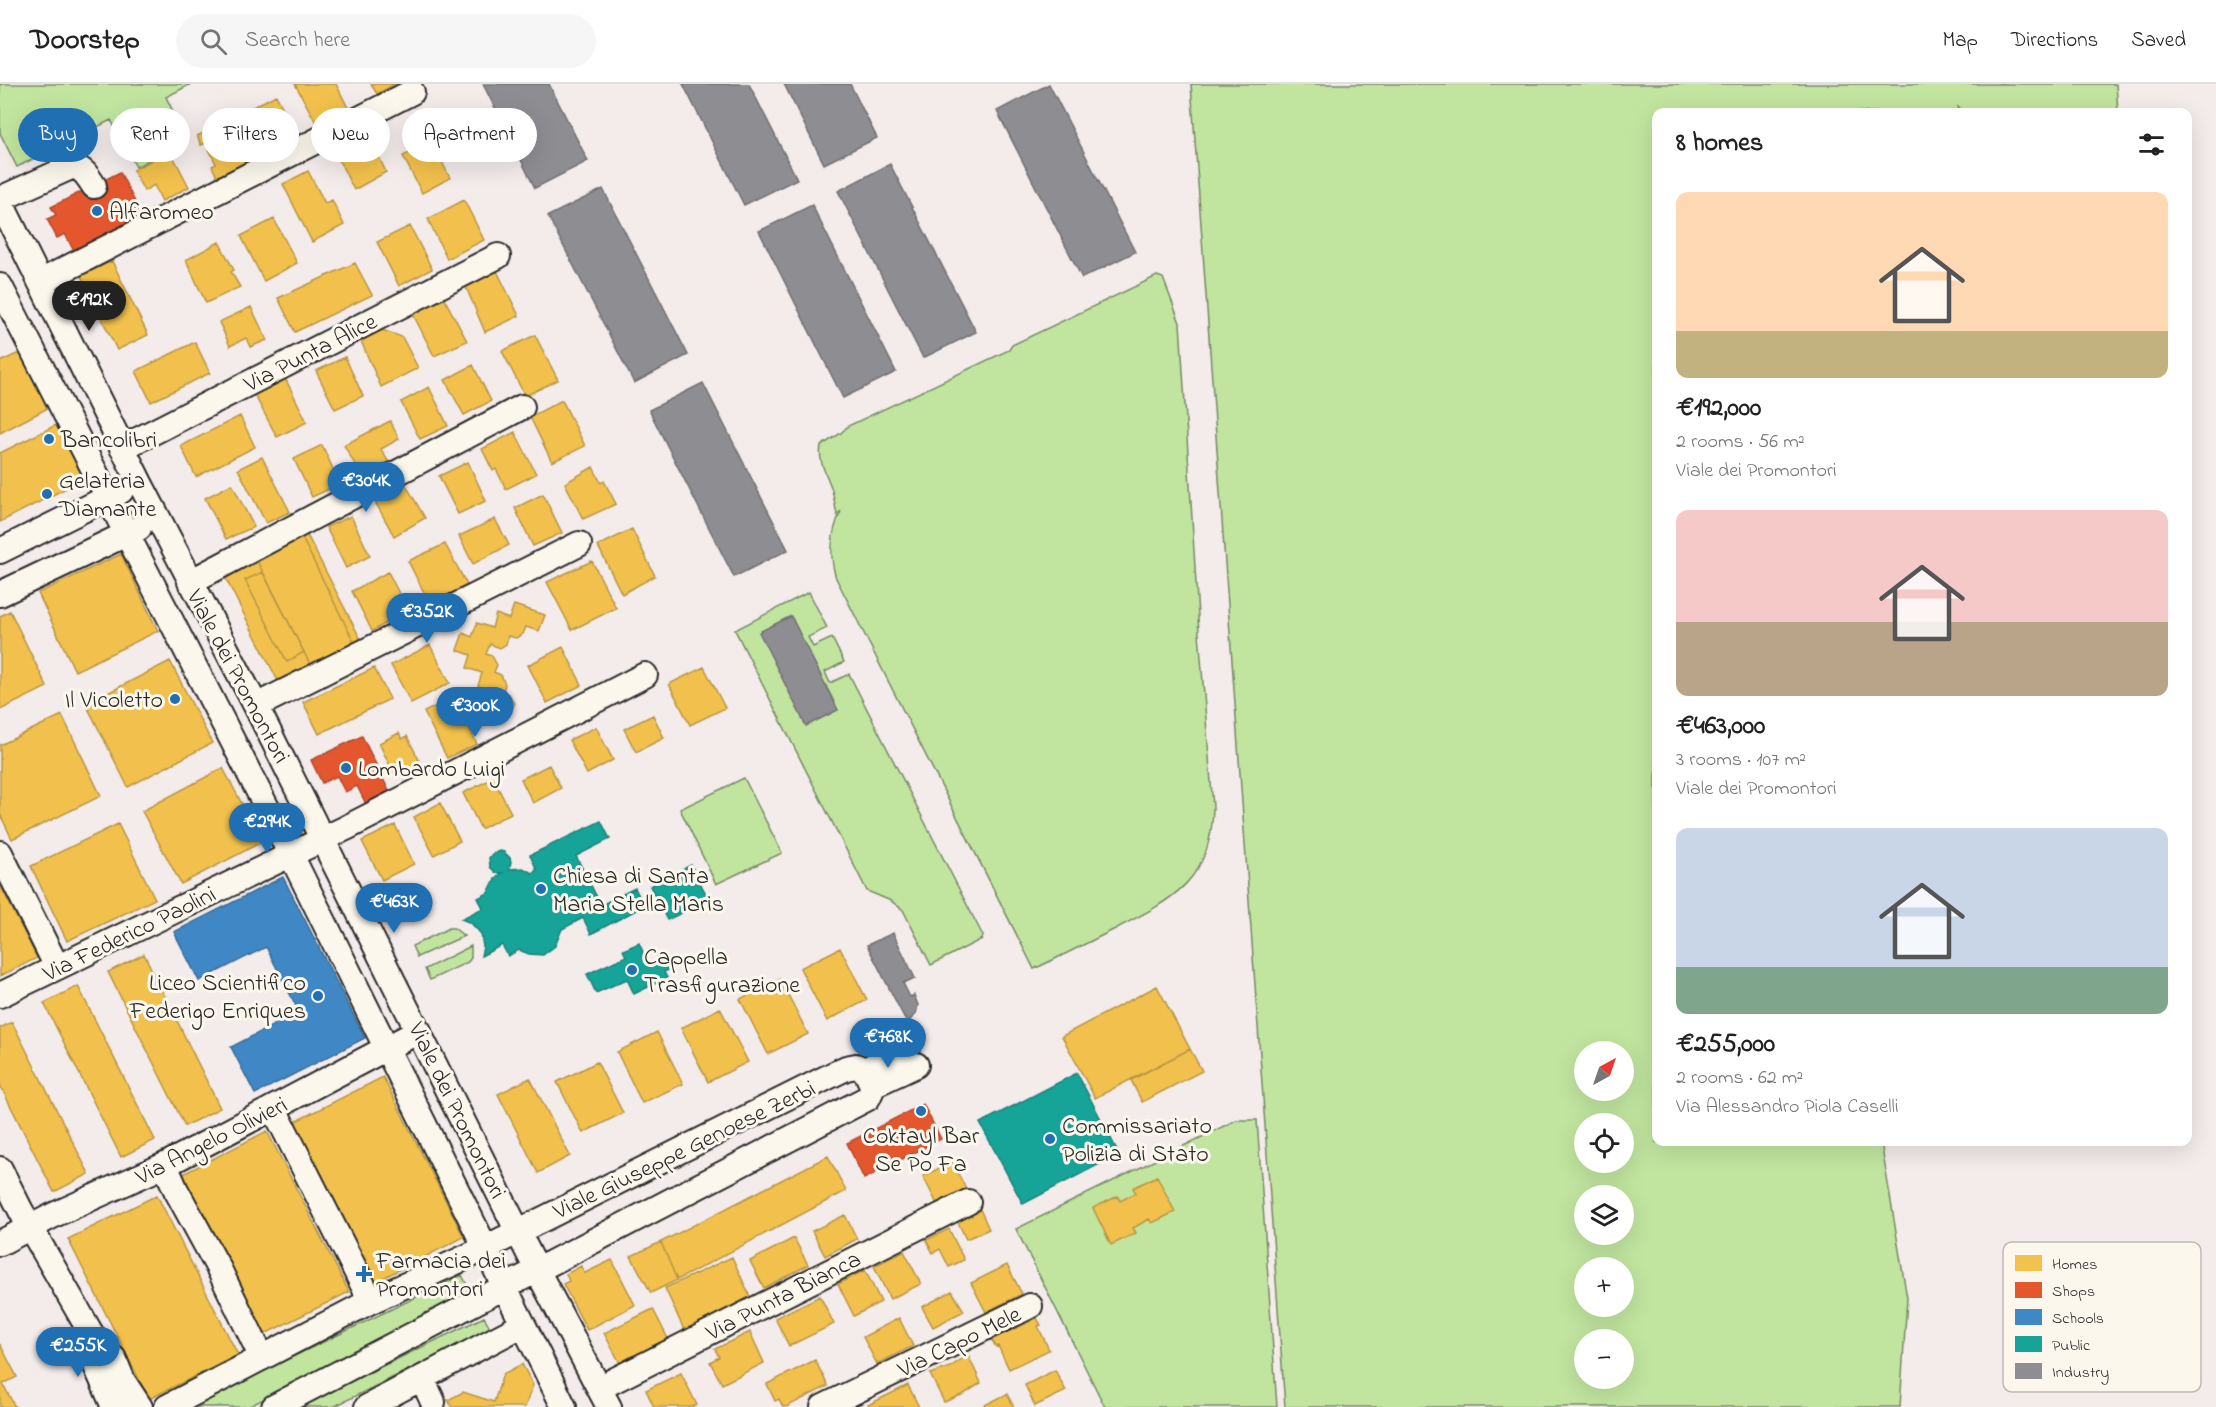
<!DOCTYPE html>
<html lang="en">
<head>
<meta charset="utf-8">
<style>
  body { margin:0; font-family:"Indie Flower",sans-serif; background:#f6f6f6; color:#222; height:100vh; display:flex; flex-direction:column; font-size:22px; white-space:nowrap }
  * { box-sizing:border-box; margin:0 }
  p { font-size:20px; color:#767676 }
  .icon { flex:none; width:33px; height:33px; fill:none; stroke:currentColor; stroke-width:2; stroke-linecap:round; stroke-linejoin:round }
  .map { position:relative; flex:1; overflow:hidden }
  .drawer { position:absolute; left:1652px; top:24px; width:540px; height:1038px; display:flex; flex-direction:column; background:#fff; border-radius:12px; box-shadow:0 6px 24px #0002 }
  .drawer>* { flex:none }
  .banner { position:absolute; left:18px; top:24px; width:570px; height:54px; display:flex; gap:12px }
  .needle { width:39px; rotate:40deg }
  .fabs { position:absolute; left:1574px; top:957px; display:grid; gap:12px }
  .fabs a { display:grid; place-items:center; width:60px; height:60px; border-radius:50%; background:#fff; box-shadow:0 6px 24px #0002; font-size:30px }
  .price { position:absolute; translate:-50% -51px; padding:0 14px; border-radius:21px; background:#1f6fb2; color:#fff; font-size:20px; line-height:39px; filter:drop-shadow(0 2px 3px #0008) }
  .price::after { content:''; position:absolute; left:50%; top:36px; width:18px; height:14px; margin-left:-9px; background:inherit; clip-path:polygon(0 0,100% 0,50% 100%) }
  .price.active { background:#222; color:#fff }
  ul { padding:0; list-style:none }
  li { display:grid; align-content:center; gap:12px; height:318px; padding:0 24px }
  li span { display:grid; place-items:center; height:186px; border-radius:12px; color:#555 }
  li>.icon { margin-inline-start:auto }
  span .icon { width:108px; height:108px; fill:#fffc; stroke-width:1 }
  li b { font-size:26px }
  h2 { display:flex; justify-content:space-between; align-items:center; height:72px; padding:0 24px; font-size:26px }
  .chip { padding:0 21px; border-radius:27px; background:#fff; box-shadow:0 6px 24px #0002; font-size:21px; line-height:54px }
  .chip.active { background:#1f6fb2; color:#fff }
  header { display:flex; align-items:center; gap:36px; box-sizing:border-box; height:84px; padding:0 30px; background:#fff; border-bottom:2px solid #e0e0e0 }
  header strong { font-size:28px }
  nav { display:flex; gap:33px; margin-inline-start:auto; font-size:21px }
  .search { width:420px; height:54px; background:#f6f6f6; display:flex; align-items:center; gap:15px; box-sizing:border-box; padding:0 21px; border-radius:33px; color:#767676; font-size:22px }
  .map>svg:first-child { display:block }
  .green { fill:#c1e59f; stroke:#768865; stroke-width:1.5; fill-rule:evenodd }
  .homes { fill:#f2c14e; stroke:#b69444; stroke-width:1.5 }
  .shops { fill:#e4572e; stroke:#ac4a2d; stroke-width:1.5 }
  .schools { fill:#3f88c5; stroke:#396c97; stroke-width:1.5 }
  .public { fill:#17a398; stroke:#1d7f77; stroke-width:1.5 }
  .industry { fill:#8d8d92; stroke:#707073; stroke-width:1.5 }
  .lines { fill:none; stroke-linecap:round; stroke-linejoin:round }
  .minor-casing { stroke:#2b2b2b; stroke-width:28 }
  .minor { stroke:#fbf7ec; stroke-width:24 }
  .poi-dot { fill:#1f6fb2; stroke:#fbf7ec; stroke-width:2 }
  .labels { text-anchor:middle; stroke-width:6; stroke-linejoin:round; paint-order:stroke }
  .poi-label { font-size:24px; fill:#2b2b2b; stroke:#fbf7ec; text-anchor:start }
  .street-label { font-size:24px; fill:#2b2b2b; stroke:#fbf7ec }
  .key { fill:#fbf7ec; stroke:#bdbab2; stroke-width:1.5 }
  .key-label { font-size:16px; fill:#2b2b2b }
</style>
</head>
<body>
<header>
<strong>Doorstep</strong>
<div class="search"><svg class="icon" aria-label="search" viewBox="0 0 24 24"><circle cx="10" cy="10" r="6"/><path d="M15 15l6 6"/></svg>Search here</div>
<nav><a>Map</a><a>Directions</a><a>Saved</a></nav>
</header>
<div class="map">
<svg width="2216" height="1323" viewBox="0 0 2216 1323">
  <rect width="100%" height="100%" fill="#f4ebeb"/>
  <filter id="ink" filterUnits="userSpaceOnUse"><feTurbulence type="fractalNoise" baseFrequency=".0167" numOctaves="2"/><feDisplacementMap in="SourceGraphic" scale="12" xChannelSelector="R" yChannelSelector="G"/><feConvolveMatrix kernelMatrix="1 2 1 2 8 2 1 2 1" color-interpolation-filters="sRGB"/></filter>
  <g filter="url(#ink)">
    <path class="green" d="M0,0H191L166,13L187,56L136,83L111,36L17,83L0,49Z
      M1191,0H2116L2118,28H1962L1958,23L1957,28H1656V1058H1881L1907,1214L1900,1323H1285ZM1584,968H1623V1006H1584ZM1584,1040H1623V1078H1584ZM1584,1112H1623V1150H1584ZM1584,1184H1623V1222H1584ZM1584,1256H1623V1294H1584Z
      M1157,192L1163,194L1180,239L1199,549L1213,723C1212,795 1174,815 1117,844C1089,858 1062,872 1034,885L836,494C829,472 831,448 841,427L837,431C835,422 834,412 831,403C826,389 818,377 821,362L841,349L848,342L1009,266L1012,261Z
      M809,508L827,544L808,553L813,563L832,554L844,578L825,588L830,599L849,590L983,852L982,855L931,881L903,826L891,817L867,807L735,546Z
      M744,694L782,769L716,800L680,725Z
      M449,844H454L464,852L417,873L412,862Z
      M471,862V874L468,878L430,896L425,885Z
      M1236,1036H1257L1277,1323H1105L1016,1145Z
      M462,1191L471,1209L248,1323H189Z
      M484,1233L491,1245L333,1323H298Z"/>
    <path class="homes" d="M295,0H336L349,26L318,42Z
      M371,0H395L377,10Z
      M276,11L294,46L263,62L245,27Z
      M229,37L233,46L229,47L240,70L244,68L247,75L244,77L246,82L225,92L224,90L217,93L212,82L216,80L206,59L201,61L197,52L206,48L208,51L221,45L220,42Z
      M369,52L386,88L354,106L335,68Z
      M432,58L450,94L422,109L403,72Z
      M170,66L189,103L162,117L154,101L144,107L133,86Z
      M308,87L325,119L332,116L344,141L312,158L283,100Z
      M464,116L484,156L447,175L428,135Z
      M274,135L297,179L264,197L241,152Z
      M410,142L432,185L399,202L377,158Z
      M219,158L234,186L231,188L240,203L206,219L186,176Z
      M112,177L148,251L117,266L81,192Z
      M355,179L372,211L295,248L278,214Z
      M497,187L519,232L485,248L466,203Z
      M444,214L467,257L434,272L413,230Z
      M251,223L267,256L250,263L246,254L230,262L219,238Z
      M382,246L402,253L418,284L381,303L361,257Z
      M535,251L558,296L525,312L502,267Z
      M195,258L210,289L151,318L136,287Z
      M21,268L50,323L0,349V278Z
      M345,273L363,312L335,325L316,287Z
      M473,281L491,317L464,331L445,296Z
      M283,290L307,338L277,353L252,306Z
      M429,303L448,342L420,355L401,318Z
      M562,316L585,362L552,378L530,333Z
      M240,332L255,363L196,393L181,362Z
      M390,337L399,355L381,365L389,379L362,393L344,361Z
      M58,340L86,394L0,438V369Z
      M515,348L536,390L506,405L496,385L493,387L482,365Z
      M322,361L340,400L312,413L294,375Z
      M262,373L290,428L266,439L238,385Z
      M468,378L486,417L458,430L439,392Z
      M593,383L601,399L604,397L616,420L583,435L565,399Z
      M402,394L425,434L394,452L372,412Z
      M232,400L254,443L226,455L205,414Z
      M543,410L562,449L533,462L515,424Z
      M351,432L370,472L346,484L326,443Z
      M495,435L509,461L473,480L459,452Z
      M632,445L655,492L622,510L598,462Z
      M305,447L362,558L280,601L222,487Z
      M301,452L355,560L311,582L256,475Z
      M445,460L467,501L430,520L408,477Z
      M121,470L158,547L75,587L38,509Z
      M592,477L616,524L572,546L547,498Z
      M263,488L304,568L287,578L245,496Z
      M388,488L408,527L372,547L352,507Z
      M514,521L545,531L539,547L526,543L523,550L516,554L508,552L506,560L500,564L490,560L486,570L492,572L497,581L494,588L501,591L505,600L503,608L510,611L514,620L511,628L487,620L492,607L478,602L482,589L467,584L471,571L457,566L463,549L472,553L477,539L492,544L496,530L509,535Z
      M10,527L47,603L0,626V532Z
      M430,561L450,599L411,619L391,581Z
      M563,563L582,601L547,619L528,581Z
      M170,577L212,659L128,703L86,620Z
      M704,583L725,624L690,641L669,600Z
      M374,584L390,615L319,650L303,618Z
      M441,620L446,629L459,623L477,660L447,674L424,628Z
      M62,631L101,712L12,755L0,730V661Z
      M653,631L664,654L636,668L624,645Z
      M596,643L613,676L587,690L569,656Z
      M399,649L402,655L407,652L419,676L417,677L421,684L410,690L408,686L395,692L379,659Z
      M549,681L561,704L533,719L521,695Z
      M223,684L262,758L181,800L142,727Z
      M493,694L511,729L481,745L463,709Z
      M440,719L460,757L434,771L414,733Z
      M118,740L155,815L67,857L31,782Z
      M395,741L414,780L382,796L362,757Z
      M0,801L37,874L0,892Z
      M840,864L867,916L827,937L800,884Z
      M144,870L220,1024L185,1042L108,888Z
      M780,895L808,950L768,970L740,915Z
      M78,902L155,1056L121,1073L44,919Z
      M1157,902L1190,965L1095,1014L1062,952Z
      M720,924L748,978L708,998L681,944Z
      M12,938L89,1090L54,1108L0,1001V944Z
      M657,948L683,1000L642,1019L617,968Z
      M1190,965L1202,987L1142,1018L1131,996Z
      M597,978L623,1029L583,1049L557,998Z
      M383,993L464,1153L375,1198L294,1038Z
      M530,994L570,1072L538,1089L498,1010Z
      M267,1047L349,1208L263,1251L181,1091Z
      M828,1072L846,1107L677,1196L661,1158Z
      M952,1078L966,1105L937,1120L923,1092Z
      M1157,1092L1175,1128L1152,1139L1149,1135L1133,1144L1136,1149L1111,1161L1093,1124L1118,1112L1120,1117L1136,1109L1133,1104Z
      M157,1111L238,1271L149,1315L68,1155Z
      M979,1123L989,1145L966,1155L956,1134Z
      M845,1131L857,1155L825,1172L812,1147Z
      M949,1145L964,1176L949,1183L940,1165L933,1169L926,1156Z
      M794,1154L808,1181L764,1204L750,1177Z
      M661,1158L677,1196L651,1209L631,1172Z
      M904,1167L921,1200L890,1215L874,1182Z
      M732,1173L752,1217L685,1248L665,1204Z
      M612,1176L635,1221L587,1246L563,1200L569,1197L566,1190L581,1182L585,1189Z
      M1007,1181L1022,1210L986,1228L971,1199Z
      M865,1186L881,1218L854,1232L838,1200Z
      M952,1207L964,1227L933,1243L922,1223Z
      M820,1212L834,1240L789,1262L775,1234Z
      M653,1225L668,1255L620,1279L604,1249Z
      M1035,1231L1041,1241L1038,1242L1049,1266L1009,1285L998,1262L996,1263L990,1253L1001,1248L1003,1250L1025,1240L1023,1236Z
      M899,1234L913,1262L877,1280L863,1253Z
      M750,1248L764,1279L722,1300L710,1278L719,1273L715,1265Z
      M0,1260L17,1293L3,1300L15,1323H0Z
      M968,1271L981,1299L964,1310L944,1318L930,1290L950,1283Z
      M815,1276L828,1302L786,1323H783L779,1315L775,1317L767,1300Z
      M522,1280L533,1301L525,1323H452L448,1316L463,1308L494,1318L503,1290Z
      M1055,1286L1066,1307L1035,1322L1025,1301Z
      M681,1289L697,1321L692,1323H654L646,1306Z
      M908,1301L919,1323H868V1321Z
      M1007,1310L1014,1323H981Z"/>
    <path class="shops" d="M120,88L145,138L77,173L65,150L57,154L47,135L56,131L51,123Z
      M362,652L392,713L368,724L357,702L345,708L337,692L322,699L311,676Z
      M923,1020L941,1055L864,1095L847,1059Z"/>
    <path class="schools" d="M283,793L365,954L255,1010L231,963L299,928L266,863L199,897L174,848Z"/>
    <path class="public" d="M601,737L610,755L576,772L601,821L635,804L644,822L591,850L583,834L562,845L555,862L543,871L529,870L519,866L508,872L502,861L481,872L483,863L481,850L471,839L461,835L483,824L478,814L488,809L495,795L502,789H496L490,783L489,774L492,770L500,767L504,768L510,774L511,778L509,785L523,784L532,789L537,786L530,771Z
      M691,781L709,816L667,836L650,802Z
      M639,859L649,881L666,874L671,884L664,888L667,894L634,910L627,895L596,909L587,890L626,872L623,866Z
      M1077,989L1119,1070L1023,1120L980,1039Z"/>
    <path class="industry" d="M483,0H549L588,77L535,104Z
      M683,0H749L797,95L744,121Z
      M784,0H850L877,54L824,80Z
      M1049,0L1135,168L1082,194L997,27Z
      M890,80L976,248L923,274L838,107Z
      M603,105L688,271L634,299L548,132Z
      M812,121L896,288L843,314L759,147Z
      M703,299L788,466L734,493L649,326Z
      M791,532L838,626L806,642L759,548Z
      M893,849L915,894L903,899L910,913L914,911L918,921L916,930L907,939L867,861Z"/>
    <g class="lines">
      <defs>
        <path id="minor" d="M0,115L73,82C84,85 88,93 94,102
          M0,117L140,399L256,622L537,1186L609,1323
          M40,198L412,8
          M0,202L291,771L564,1323
          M122,364L498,172
          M0,467L121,407
          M190,498L522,323
          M0,510L139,444
          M256,622L579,460
          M0,769L57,883
          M0,911L346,744L645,591
          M865,986L907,963
          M873,1001L916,981
          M274,1025L371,1217
          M165,1081L176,1106L219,1185L262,1274
          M0,1085L21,1127L92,1251L114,1275L123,1297L140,1323
          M0,1159L56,1130L165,1081L419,947
          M92,1251L95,1280L114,1323
          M422,1294L433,1318
          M599,1304L968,1118
          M167,1323L371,1217L473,1170L846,984L856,982L865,986L873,1003L868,1014L274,1323
          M367,1323L522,1241
          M823,1323L1030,1222"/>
      </defs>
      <use href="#minor" class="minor-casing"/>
      <use href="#minor" class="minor"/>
    </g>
  </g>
  <g class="poi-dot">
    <circle cx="97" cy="127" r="6"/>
    <circle cx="49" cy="355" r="6"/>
    <circle cx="47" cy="410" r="6"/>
    <circle cx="175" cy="615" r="6"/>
    <circle cx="346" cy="684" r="6"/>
    <circle cx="541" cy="805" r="6"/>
    <circle cx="632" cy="886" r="6"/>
    <circle cx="318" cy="912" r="6"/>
    <circle cx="921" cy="1027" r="6"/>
    <circle cx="1050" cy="1055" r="6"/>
    <path d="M361 1181h6v6h6v6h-6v6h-6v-6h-6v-6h6z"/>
  </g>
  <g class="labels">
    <g class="poi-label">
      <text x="109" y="135">Alfaromeo</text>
      <text x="61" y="363">Bancolibri</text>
      <text x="59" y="404">Gelateria<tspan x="59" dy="28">Diamante</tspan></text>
      <text x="163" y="623" text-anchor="end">Il Vicoletto</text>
      <text x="358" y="692">Lombardo Luigi</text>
      <text x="553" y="799">Chiesa di Santa<tspan x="553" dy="28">Maria Stella Maris</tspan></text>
      <text x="644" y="880">Cappella<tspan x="644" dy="28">Trasfigurazione</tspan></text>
      <text x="306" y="906" text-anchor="end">Liceo Scientifico<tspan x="306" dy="28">Federigo Enriques</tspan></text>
      <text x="1062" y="1049">Commissariato<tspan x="1062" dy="28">Polizia di Stato</tspan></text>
      <text x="921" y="1059" text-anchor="middle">Coktayl Bar<tspan x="921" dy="28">Se Po Fa</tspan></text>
      <text x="376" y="1184">Farmacia dei<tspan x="376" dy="28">Promontori</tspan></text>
    </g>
    <g class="street-label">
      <text transform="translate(310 268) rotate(-27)" y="8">Via Punta Alice</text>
      <text transform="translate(239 592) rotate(62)" y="8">Viale dei Promontori</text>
      <text transform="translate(129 849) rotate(-26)" y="8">Via Federico Paolini</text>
      <text transform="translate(458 1026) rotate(64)" y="8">Viale dei Promontori</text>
      <text transform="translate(211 1056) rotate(-27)" y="8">Via Angelo Olivieri</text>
      <text transform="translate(684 1065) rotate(-26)" y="8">Viale Giuseppe Genoese Zerbi</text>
      <text transform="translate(783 1211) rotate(-27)" y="8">Via Punta Bianca</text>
      <text transform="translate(959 1257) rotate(-26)" y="8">Via Capo Mele</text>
    </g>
  </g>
  <rect x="2003" y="1158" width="198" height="150" rx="9" class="key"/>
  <rect x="2015" y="1171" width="27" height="16" fill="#f2c14e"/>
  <rect x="2015" y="1198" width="27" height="16" fill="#e4572e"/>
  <rect x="2015" y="1225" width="27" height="16" fill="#3f88c5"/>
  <rect x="2015" y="1252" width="27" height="16" fill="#17a398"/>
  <rect x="2015" y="1279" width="27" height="16" fill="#8d8d92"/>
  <g class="key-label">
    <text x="2052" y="1185">Homes</text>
    <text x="2052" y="1212">Shops</text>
    <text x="2052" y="1239">Schools</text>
    <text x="2052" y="1266">Public</text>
    <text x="2052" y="1293">Industry</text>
  </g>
</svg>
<div class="fabs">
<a><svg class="needle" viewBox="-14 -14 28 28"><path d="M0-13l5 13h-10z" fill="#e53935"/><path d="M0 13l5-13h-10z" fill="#767676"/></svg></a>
<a><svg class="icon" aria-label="locate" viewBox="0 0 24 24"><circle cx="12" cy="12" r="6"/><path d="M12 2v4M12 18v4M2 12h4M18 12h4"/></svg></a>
<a><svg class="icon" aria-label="layers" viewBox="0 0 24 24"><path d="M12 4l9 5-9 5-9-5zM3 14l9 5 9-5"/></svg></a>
<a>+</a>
<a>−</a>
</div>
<b class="price active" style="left:89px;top:248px">€192K</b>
<b class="price" style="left:366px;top:429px">€304K</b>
<b class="price" style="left:427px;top:560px">€352K</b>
<b class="price" style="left:475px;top:654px">€300K</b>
<b class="price" style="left:267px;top:770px">€294K</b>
<b class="price" style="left:394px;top:850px">€463K</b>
<b class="price" style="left:888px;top:985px">€768K</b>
<b class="price" style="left:78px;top:1294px">€255K</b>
<div class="banner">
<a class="chip active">Buy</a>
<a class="chip">Rent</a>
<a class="chip">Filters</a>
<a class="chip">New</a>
<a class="chip">Apartment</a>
</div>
<section class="drawer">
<h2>8 homes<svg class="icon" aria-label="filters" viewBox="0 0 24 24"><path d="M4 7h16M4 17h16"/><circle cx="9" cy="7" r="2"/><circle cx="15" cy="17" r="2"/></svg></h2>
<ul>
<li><span style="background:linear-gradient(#ffd9b3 75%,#c2b280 0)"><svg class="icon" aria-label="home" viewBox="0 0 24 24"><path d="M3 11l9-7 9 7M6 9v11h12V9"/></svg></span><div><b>€192,000</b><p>2 rooms · 56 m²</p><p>Viale dei Promontori</p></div></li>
<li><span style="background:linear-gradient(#f6c9c9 60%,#b9a48a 0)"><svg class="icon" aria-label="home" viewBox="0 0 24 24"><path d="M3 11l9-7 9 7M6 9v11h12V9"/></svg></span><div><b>€463,000</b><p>3 rooms · 107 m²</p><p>Viale dei Promontori</p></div></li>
<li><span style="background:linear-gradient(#c9d6e8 75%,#7fa58c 0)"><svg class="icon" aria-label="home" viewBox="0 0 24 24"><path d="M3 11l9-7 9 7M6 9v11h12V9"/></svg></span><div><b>€255,000</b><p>2 rooms · 62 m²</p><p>Via Alessandro Piola Caselli</p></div></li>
</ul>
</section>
</div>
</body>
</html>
